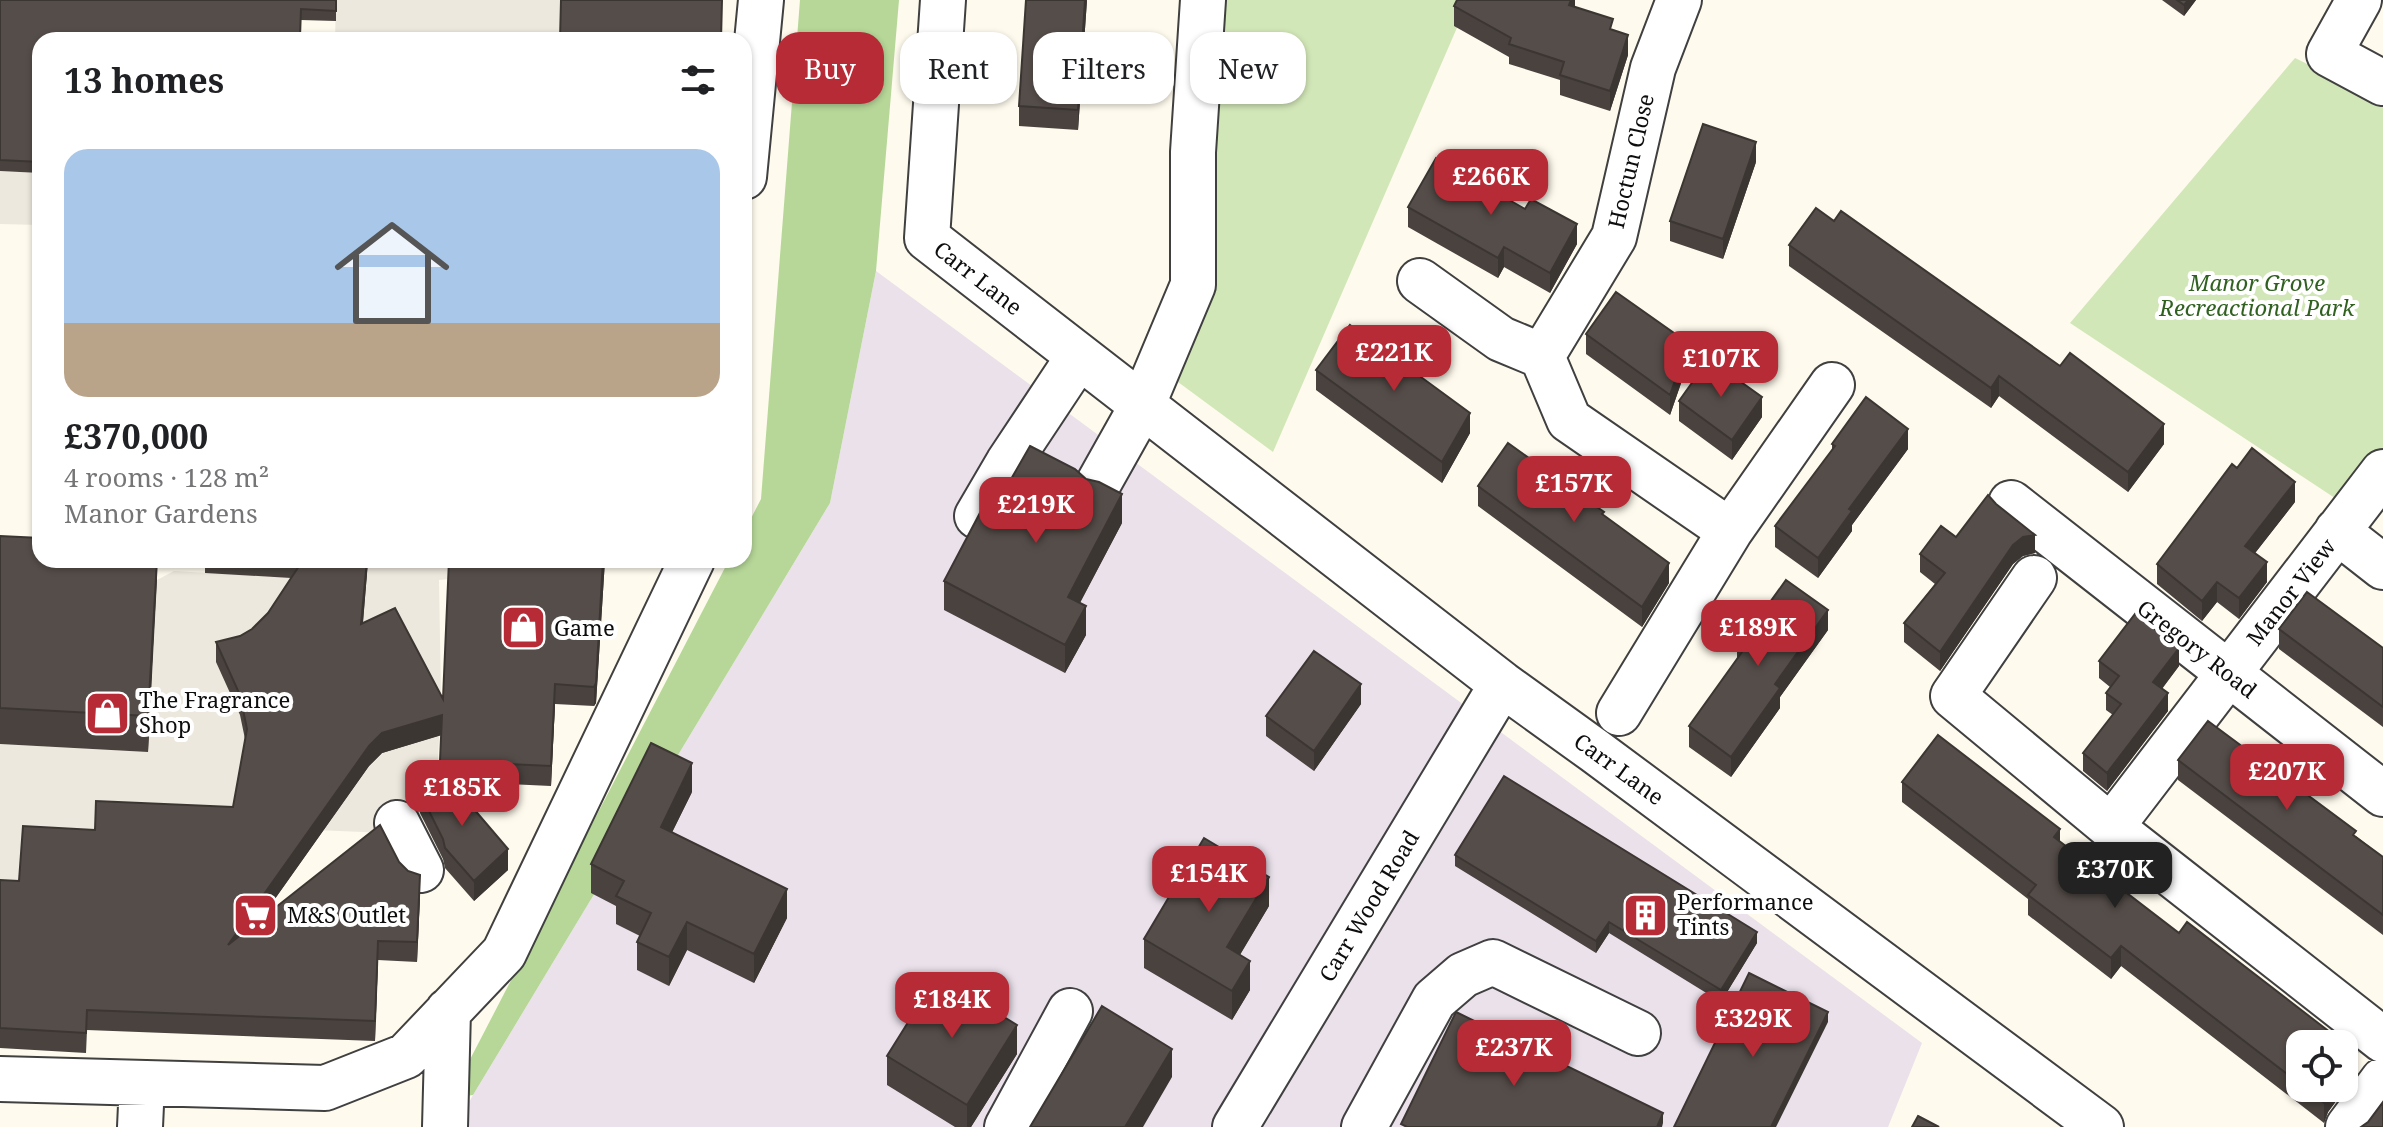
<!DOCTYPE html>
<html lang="en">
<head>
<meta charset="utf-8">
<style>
  body { margin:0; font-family:"Noto Serif",serif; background:#f6f6f6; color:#202124; height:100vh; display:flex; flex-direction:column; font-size:30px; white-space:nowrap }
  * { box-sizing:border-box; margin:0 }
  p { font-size:26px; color:#757577 }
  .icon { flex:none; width:44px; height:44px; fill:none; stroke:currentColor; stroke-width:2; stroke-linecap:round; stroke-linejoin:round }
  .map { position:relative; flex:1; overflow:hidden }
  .side { position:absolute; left:32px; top:32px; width:720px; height:536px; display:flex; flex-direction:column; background:#fff; border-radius:24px; box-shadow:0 2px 6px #0004 }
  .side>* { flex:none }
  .top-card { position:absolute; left:776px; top:32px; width:760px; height:72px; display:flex; gap:16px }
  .buttons { position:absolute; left:2286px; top:1030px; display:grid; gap:16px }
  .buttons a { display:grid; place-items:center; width:72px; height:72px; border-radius:16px; background:#fff; box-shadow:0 2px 6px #0004; font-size:40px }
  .price { position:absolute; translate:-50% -68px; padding:0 18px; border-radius:16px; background:#b62b36; color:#fff; font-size:26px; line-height:52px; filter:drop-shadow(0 2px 4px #0008) }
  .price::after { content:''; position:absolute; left:50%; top:48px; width:24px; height:18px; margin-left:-12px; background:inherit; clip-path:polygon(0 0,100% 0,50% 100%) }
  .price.selected { background:#222; color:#fff }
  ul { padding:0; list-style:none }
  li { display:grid; align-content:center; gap:16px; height:424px; padding:0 32px }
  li+li { border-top:2px solid #e0e0e0 }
  li span { display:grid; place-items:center; height:248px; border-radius:24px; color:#555 }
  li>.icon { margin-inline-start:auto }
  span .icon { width:144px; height:144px; fill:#fffc; stroke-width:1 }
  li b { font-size:34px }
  h2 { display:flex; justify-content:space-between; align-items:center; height:96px; padding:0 32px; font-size:34px }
  .pill { padding:0 28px; border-radius:24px; background:#fff; box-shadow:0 2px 6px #0004; font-size:28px; line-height:72px }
  .pill.selected { background:#b62b36; color:#fff }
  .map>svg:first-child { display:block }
  .industrial { fill:#eae1eb }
  .green { fill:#d2e7b8 }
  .forest { fill:#b6d798 }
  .plaza { fill:#ede8dd }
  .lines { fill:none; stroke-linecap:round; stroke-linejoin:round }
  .minor-casing { stroke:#404040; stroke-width:48 }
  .minor { stroke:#fff; stroke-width:44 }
  .wall { fill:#49423f; fill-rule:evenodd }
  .shaded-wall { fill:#3c3633 }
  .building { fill:#554d49; stroke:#3c3633; stroke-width:2 }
  .labels { text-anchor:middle; stroke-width:8; stroke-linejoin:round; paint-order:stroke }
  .street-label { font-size:22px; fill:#0d0d0d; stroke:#fff }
  .park-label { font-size:22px; font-style:italic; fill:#306120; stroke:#fff }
  .poi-label { font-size:22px; fill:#0d0d0d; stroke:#fff; text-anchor:start }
</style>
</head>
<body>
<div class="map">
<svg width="2383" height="1127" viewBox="0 0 2383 1127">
  <rect width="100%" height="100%" fill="#fefaed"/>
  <path class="industrial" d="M876,271L1922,1043L1888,1127H465V1110L473,1095L830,503Z"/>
  <path class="green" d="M1219,0H1469L1273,452L1178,382Z
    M2295,58L2383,101V455L2344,504L2070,323Z"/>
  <path class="forest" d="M800,0H899L876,271L830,503L473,1095L450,1098L729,560H744V532L761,499Z"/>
  <path class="plaza" d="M336,0H561L560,40H335Z
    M0,171L40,173V225L0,224Z
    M367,560H450L449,579L439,580L441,697L437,780L387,833L97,821L95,850L19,901L0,900V744L148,752L157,580L174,571L366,582Z"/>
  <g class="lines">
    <defs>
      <path id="minor" d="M943,0L927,238L1502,684L1595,751L2101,1127
        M1679,0L1653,68L1614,237L1542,356L1569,420L1730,531
        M2359,0L2329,54L2383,83
        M744,177L761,0
        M1420,281L1501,339L1542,356
        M1097,486L1143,404L1193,285V152L1203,0
        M2011,503L2383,794
        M977,516L1008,463L1079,356
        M2337,531L2383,567
        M2034,578L1953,696L2111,827L2383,1040
        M1619,713L1730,531L1832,385
        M397,823L421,870
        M2111,827L2383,472
        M0,1079L325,1088L406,1056L504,953L692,560
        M140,1127L142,1083
        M445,1127L448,1011
        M1007,1127L1070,1011
        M1235,1127L1502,684
        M1364,1127L1434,1000L1463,975L1493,962L1638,1033
        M2348,1127L2383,1080"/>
    </defs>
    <use href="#minor" class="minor-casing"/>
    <use href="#minor" class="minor"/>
  </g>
  <path class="wall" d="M0,0H336V21L301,20L300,40H40V173L0,171Z
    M1087,0L1078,130L1019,126V106Z
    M1575,0V7L1613,30L1628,55L1610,111L1560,95V80L1509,64V57L1454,26V6Z
    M2162,0H2196L2184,16Z
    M1756,162L1723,259L1670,241V221Z
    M1408,207L1577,244L1550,293L1504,267L1498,278L1408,227Z
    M1834,221L2060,366L2164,444L2128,492L1999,396L1991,408L1789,266V245Z
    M1586,334L1688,363L1670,415L1586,354Z
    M1316,370L1470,433L1442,483L1316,390Z
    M1679,401L1762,417L1732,460L1679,421Z
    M1832,444L1908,449L1852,525V531L1818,578L1775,547V526L1832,451Z
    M1478,486L1604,515L1669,583L1642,627L1478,506Z
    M2295,502L2255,553L2267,582L2239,619L2217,602L2202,621L2157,584V564Z
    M1122,523L1080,603L1086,635L1065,673L944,610V581Z
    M0,536L157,560L148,752L0,744Z
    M2035,553L2023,556L2013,564L1940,671L1904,642V623L1935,584L1920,572V554Z
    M205,560H368L363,623L443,699L605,560L596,703L594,706L555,704L551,786L449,781L508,870L474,901L445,868L443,859L420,813V793L440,777L441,735L382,753L369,766L260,920L399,862L420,895L417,962L378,960L375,1041L87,1030L86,1053L0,1048V880L19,881L95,830L233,807L245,739L240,715L216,662V642L240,636L252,629L268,613L291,578L205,573Z
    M2279,629L2383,648V727L2279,649Z
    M1828,630L1780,697V708L1731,777L1689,747V726L1737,660V648Z
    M2099,661L2179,666L2162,689L2168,711L2107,791L2083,771V753L2113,715L2106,710V693L2110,687L2099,678Z
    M1361,704L1314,771L1266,736V716Z
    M2178,760L2356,836L2383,857V935L2178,780Z
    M1902,782L2060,841L2357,1073L2328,1112L2324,1123L2121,966L2111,979L2028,915V899L1902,802ZM2300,1044L2344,1088H2300Z
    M692,792L672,832L787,918L754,983L687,950L669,986L637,970V942L640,936L616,924V906L591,893V864Z
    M1455,855L1757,943L1721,1002L1609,933L1596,953L1455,866Z
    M1269,906L1240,955L1250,990L1232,1020L1144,968V939Z
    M1017,1054L971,1127H955L887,1085V1056Z"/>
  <path class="shaded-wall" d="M1085,0H1087L1078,130V110Z
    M1571,0H1575V8L1569,5Z
    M2188,0H2196L2184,16V5Z
    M1628,35V55L1610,111V91Z
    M1756,142V162L1723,259V239Z
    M1577,224V244L1550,293V273Z
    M1504,247V267L1498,278V258Z
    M1688,343V363L1670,415V395Z
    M1999,376V396L1991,408V388Z
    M1762,397V417L1732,460V440Z
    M1470,413V433L1442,483V462Z
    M2164,424V444L2128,492V472Z
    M1908,429V449L1852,525V531L1818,578V558L1849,509Z
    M2295,482V502L2245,566V546Z
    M1122,494V523L1068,625V597Z
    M2035,535V553L2023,556L2013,564L1940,671V652L2013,545L2023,537Z
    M157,560V580L148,752V716Z
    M367,560H368L367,574L361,644V624Z
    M603,560H605L596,703L594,706V687Z
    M2267,562V582L2239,619V598Z
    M1669,563V583L1642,627V607Z
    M2217,582V602L2202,621V601Z
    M1086,606V635L1065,673V645Z
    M1828,610V630L1780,697V708L1731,777V757L1775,684Z
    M2179,648V666L2153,700V682Z
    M555,684V704L551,786V766Z
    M1361,684V704L1314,771V751Z
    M2168,693V711L2107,791V773Z
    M442,715V735L382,753L369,766L228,965V945L369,746L382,733Z
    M692,763V792L661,855V827Z
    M2060,829V849L2054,837Z
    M508,849V870L474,901V881Z
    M420,875V895L417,962V942Z
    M1269,877V906L1227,976V947Z
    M787,889V918L754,983V954Z
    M687,922V950L669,986V957Z
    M1609,922V933L1596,953V941Z
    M1757,932V943L1721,1002V990Z
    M378,941V960L375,1041V1021Z
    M2121,946V966L2111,979V958Z
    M1250,961V990L1232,1020V991Z
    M1828,1012V1022L1776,1127H1771Z
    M1017,1025V1054L971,1127H967V1105Z
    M1172,1049V1077L1143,1127H1125Z
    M2357,1053V1073L2328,1112L2324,1123V1103L2328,1092L2331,1088H2344V1070Z
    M1663,1113V1123L1662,1127H1657Z"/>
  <path class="building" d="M0,0H336V11L301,9L300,37L252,35V40H40V162L0,160Z
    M561,0H722L721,40H560Z
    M1026,0H1085L1078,110L1019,106Z
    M1457,0H1571L1569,5L1613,19L1610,29L1628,35L1610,91L1560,75L1564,62L1509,44L1511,38L1454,6Z
    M2177,0H2188L2184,5Z
    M1703,124L1756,142L1723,239L1670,221Z
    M1436,158L1525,209L1531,199L1577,224L1550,273L1504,247L1498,258L1408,207Z
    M1816,208L1834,221L1841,211L2060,366L2070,353L2164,424L2128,472L1999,376L1991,388L1789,245Z
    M1616,292L1688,343L1670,395L1586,334Z
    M1350,325L1470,413L1442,462L1316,370Z
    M1709,359L1762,397L1732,440L1679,401Z
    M1866,397L1908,429L1849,509L1852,511L1818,558L1775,526L1835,446L1832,444Z
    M1508,443L1604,512L1602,514L1669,563L1642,607L1478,486Z
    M1030,446L1075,469L1086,479L1099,482L1122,494L1068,597L1086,606L1065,645L944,581L981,511L990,509L999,500Z
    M2252,448L2295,482L2245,546L2267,562L2239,598L2217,582L2202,601L2157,564L2232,464L2237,468Z
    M1988,495L1996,504L2035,535L2023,537L2013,545L1940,652L1904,623L1945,573L1920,554L1941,526L1956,537Z
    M0,536L40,538V560H157L148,716L0,708Z
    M303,560H367L361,624L395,608L443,699L449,560H603L596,683L594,687L555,684L551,766L440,761L442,715L382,733L369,746L228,945L380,825L399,862L408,871L420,875L417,942L378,941L375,1021L87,1010L86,1033L0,1028V880L19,881L23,826L95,830L96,801L233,807L247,729L240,695L216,642L240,636L252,629L268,613Z
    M1786,580L1828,610L1775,684L1780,688L1731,757L1689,726L1742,652L1737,648Z
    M2307,592L2383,648V707L2279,629Z
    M2135,614L2179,648L2153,682L2168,693L2107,773L2083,753L2121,704L2106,693L2119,676L2099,661Z
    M1314,651L1361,684L1314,751L1266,716Z
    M2208,721L2356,831L2353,835L2383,857V915L2178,760Z
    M1938,735L2060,829L2054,837L2179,933L2187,922L2357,1053L2344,1070V1044H2300V1084L2121,946L2111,958L2028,895L2036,885L1902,782Z
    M651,743L692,763L661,827L787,889L754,954L687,922L669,957L637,942L651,913L616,896L624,881L591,864Z
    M444,774L508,849L474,881L445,848L443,839L420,793Z
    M1504,776L1757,932L1721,990L1609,922L1596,941L1455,855Z
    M1204,838L1269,877L1227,947L1250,961L1232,991L1144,939Z
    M1749,973L1828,1012L1771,1127H1674Z
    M937,976L1017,1025L967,1105L887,1056Z
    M1102,1006L1172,1049L1125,1127H1030Z
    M1456,1012L1663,1113L1657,1127H1407L1401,1124Z
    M2305,1088H2331L2324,1103Z
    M2383,1102V1127H2361L2368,1122Z
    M1918,1116L1939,1127H1912Z"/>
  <defs>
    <symbol id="shop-square" viewBox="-11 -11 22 22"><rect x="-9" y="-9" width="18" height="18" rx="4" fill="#b62b36" stroke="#fff"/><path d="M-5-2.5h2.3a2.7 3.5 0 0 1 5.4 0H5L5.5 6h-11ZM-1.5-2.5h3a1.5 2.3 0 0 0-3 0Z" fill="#fff"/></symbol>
    <symbol id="supermarket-square" viewBox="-11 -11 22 22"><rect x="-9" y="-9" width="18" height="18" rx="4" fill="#b62b36" stroke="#fff"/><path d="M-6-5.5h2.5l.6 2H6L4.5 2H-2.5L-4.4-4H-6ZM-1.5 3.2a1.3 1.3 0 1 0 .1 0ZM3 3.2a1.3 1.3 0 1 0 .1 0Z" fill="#fff"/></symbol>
    <symbol id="building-square" viewBox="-11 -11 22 22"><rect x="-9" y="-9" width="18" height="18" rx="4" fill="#b62b36" stroke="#fff"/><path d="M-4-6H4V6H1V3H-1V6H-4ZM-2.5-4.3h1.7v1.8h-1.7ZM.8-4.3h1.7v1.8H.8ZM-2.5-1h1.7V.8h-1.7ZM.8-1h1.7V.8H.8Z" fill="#fff"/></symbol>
  </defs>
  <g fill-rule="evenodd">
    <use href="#shop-square" x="498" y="602" width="51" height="51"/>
    <use href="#shop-square" x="82" y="688" width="51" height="51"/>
    <use href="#supermarket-square" x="230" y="890" width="51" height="51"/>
    <use href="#building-square" x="1620" y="890" width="51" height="51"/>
  </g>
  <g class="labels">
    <g class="street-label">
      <text transform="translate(1631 161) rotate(-77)" y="8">Hoctun Close</text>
      <text transform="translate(978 278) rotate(38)" y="8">Carr Lane</text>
      <text transform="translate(2291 592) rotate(-52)" y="8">Manor View</text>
      <text transform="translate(2197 649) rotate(38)" y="8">Gregory Road</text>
      <text transform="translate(1619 769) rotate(36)" y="8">Carr Lane</text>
      <text transform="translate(1369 906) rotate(-59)" y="8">Carr Wood Road</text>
    </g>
    <g class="park-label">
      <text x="2257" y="291">Manor Grove<tspan x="2257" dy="25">Recreactional Park</tspan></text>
    </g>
    <g class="poi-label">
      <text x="554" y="636">Game</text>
      <text x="139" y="708">The Fragrance<tspan x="139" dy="25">Shop</tspan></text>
      <text x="1677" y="910">Performance<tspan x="1677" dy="25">Tints</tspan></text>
      <text x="287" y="923">M&amp;S Outlet</text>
    </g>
  </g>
</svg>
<div class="buttons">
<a><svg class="icon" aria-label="locate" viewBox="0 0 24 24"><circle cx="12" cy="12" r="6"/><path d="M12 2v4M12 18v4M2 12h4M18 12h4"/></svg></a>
</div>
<b class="price" style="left:1491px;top:217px">£266K</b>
<b class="price" style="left:1394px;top:393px">£221K</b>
<b class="price" style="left:1721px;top:399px">£107K</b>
<b class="price" style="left:1574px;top:524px">£157K</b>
<b class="price" style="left:1036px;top:545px">£219K</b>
<b class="price" style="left:1758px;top:668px">£189K</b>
<b class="price" style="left:2287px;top:812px">£207K</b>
<b class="price" style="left:462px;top:828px">£185K</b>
<b class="price selected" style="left:2115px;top:910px">£370K</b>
<b class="price" style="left:1209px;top:914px">£154K</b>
<b class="price" style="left:952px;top:1040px">£184K</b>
<b class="price" style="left:1753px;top:1059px">£329K</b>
<b class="price" style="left:1514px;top:1088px">£237K</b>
<div class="top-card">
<a class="pill selected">Buy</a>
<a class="pill">Rent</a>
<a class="pill">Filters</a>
<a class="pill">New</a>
</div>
<section class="side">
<h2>13 homes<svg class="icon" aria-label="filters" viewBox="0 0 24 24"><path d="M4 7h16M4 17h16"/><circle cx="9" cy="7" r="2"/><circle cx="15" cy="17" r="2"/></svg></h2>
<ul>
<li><span style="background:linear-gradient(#a9c7e8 70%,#b9a48a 0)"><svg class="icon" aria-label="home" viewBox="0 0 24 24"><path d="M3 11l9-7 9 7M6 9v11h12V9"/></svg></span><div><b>£370,000</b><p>4 rooms · 128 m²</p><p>Manor Gardens</p></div></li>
</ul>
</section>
</div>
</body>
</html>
